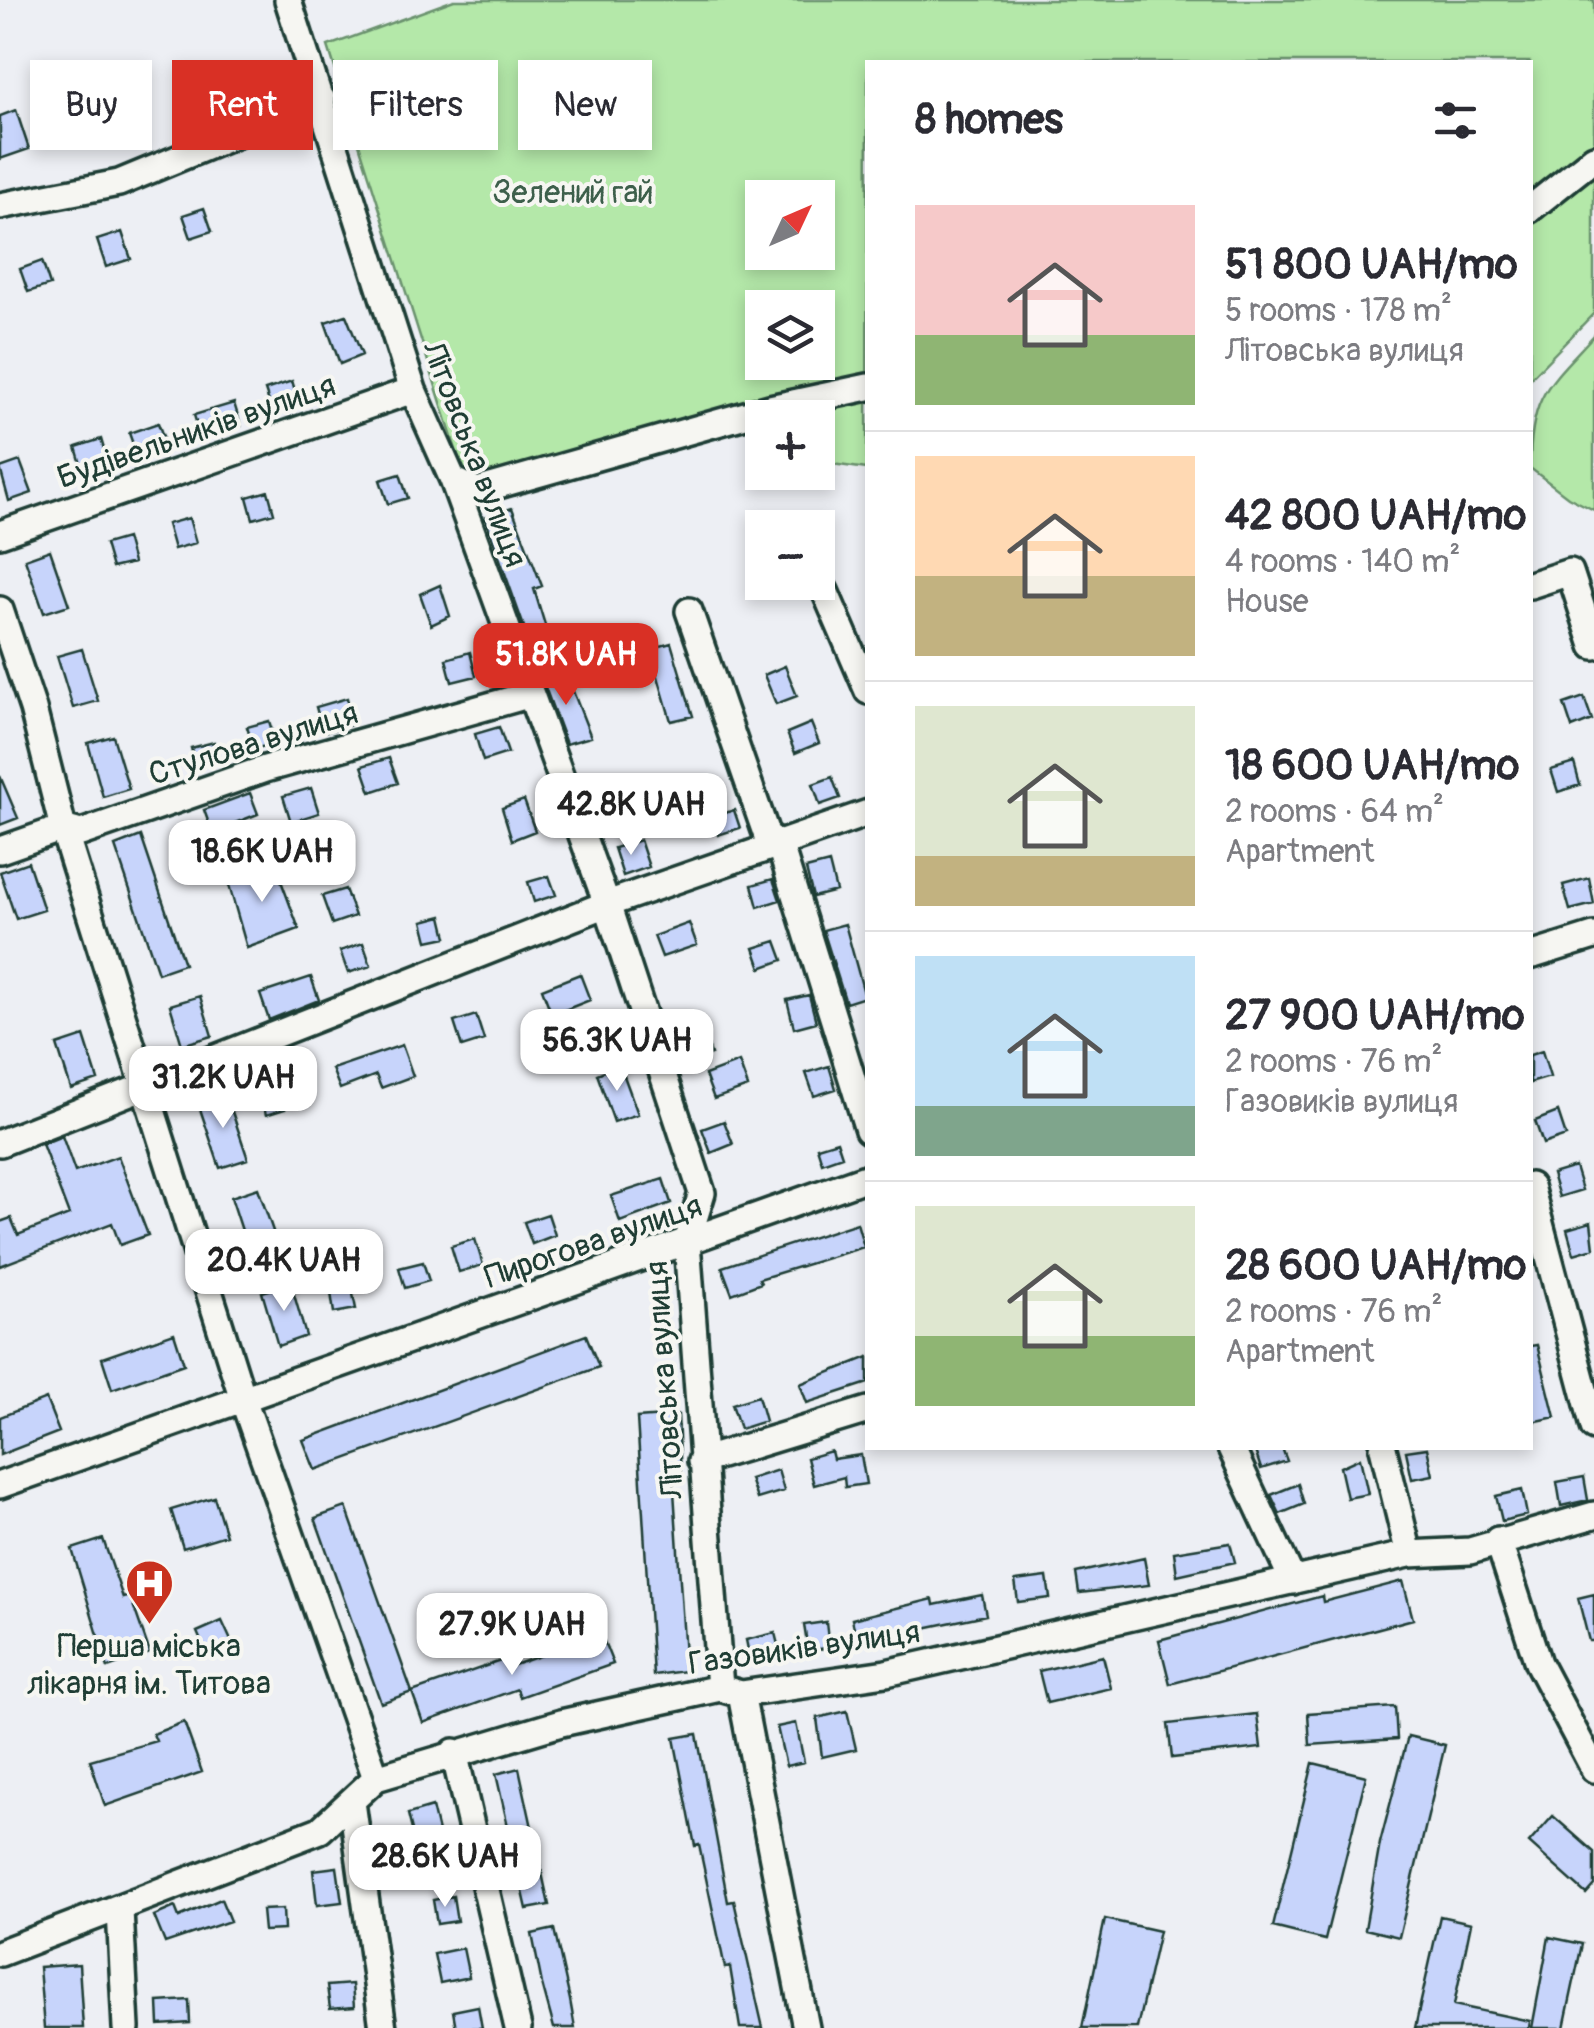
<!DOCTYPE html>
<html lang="en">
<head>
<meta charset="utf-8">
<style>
  body { margin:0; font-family:Pangolin,sans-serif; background:#f2f2f3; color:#2b2b33; height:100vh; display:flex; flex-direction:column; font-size:38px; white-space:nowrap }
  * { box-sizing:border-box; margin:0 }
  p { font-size:32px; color:#7c7c81 }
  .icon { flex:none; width:55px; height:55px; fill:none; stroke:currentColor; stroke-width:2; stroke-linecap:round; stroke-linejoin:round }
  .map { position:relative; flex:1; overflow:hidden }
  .sheet { position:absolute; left:865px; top:60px; width:668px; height:1390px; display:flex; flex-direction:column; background:#fff; border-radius:0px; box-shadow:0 5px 15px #0003 }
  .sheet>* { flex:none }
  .top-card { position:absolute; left:30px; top:60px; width:685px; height:90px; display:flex; gap:20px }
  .needle { width:65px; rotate:46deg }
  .tools { position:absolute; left:745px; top:180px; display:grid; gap:20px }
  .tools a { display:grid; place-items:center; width:90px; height:90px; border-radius:0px; background:#fff; box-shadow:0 5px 15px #0003; font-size:50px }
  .price { position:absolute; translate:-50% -85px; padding:0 22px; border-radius:20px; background:#fff; color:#222; font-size:32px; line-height:65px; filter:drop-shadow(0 2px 5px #0008) }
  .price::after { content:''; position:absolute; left:50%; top:60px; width:30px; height:22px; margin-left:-15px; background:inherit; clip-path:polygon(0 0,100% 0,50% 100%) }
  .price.current { background:#d93025; color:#fff }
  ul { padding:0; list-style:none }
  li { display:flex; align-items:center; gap:30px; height:250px; padding:0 50px }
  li+li { border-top:2px solid #e1e1e2 }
  li span { display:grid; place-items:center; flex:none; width:280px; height:200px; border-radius:0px; color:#555 }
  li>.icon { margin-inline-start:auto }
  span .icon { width:120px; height:120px; fill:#fffc; stroke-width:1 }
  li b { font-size:42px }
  h2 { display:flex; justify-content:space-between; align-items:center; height:120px; padding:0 50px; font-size:42px }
  .chip { padding:0 35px; border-radius:0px; background:#fff; box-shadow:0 5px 15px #0003; font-size:35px; line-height:90px }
  .chip.current { background:#d93025; color:#fff }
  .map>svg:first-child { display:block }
  .green { fill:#b4e8a9; stroke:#6a926e; stroke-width:2.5; fill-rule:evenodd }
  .building { fill:#c7d4fb; stroke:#1f3d34; stroke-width:2.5 }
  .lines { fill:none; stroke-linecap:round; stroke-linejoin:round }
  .minor-casing { stroke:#1f3d34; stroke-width:32 }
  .minor { stroke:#f6f6f2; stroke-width:25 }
  .labels { text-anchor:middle; stroke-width:8; stroke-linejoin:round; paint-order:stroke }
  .park-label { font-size:32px; fill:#3d5f4b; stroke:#f6f6f2 }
  .street-label { font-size:32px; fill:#1f3d34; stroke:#f6f6f2 }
  .poi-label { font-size:32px; fill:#1f3d34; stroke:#f6f6f2 }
</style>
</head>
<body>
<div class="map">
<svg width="1594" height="2028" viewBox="0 0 1594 2028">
  <rect width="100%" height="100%" fill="#edeff4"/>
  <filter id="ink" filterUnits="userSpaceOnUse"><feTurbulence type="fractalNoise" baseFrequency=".01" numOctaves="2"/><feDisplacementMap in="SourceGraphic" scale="20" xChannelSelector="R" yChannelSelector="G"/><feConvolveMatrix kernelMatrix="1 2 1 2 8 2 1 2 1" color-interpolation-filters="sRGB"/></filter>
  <g filter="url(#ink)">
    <path class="green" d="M454,0H1594V313L1530,379V62H868L867,469L818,462V418L765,417L500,479L462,469L328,46ZM762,198H818V252H762ZM762,308H818V362H762Z
      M1594,335V510L1568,497L1530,468C1530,395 1548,385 1594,335Z"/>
    <path class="building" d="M16,110L29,149L0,159V116Z
      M204,208L212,231L191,238L183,215Z
      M122,232L131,259L106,267L97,240Z
      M42,261L50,285L28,292L20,269Z
      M346,315L362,355L340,364L325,322Z
      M292,381L299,402L272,411L265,390Z
      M234,403L241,426L201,438L194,415Z
      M158,423L168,450L139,461L129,433Z
      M101,439L108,463L83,471L76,447Z
      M20,461L32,493L9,501L0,468Z
      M400,474L408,498L388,504L380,480Z
      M268,491L274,513L253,519L247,497Z
      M512,508L542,586L534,589L548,635L529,641L485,517Z
      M189,518L196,543L174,549L167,524Z
      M126,538L133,563L112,568L105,544Z
      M50,550L69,605L44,613L25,559Z
      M440,585L450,616L431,625L420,594Z
      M671,643L693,716L671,721L650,649Z
      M82,649L98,701L73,708L57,656Z
      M470,652L476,676L452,682L446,659Z
      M785,666L797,696L776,704L764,675Z
      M565,671L591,737L566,744L542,679Z
      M1584,697L1592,720L1572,728L1564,704Z
      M347,698L354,724L323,732L316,707Z
      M269,721L276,743L254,749L247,727Z
      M811,723L819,743L795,753L787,733Z
      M499,727L508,753L483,761L475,734Z
      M113,736L129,789L103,797L88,743Z
      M214,742L219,760L196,766L191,748Z
      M389,758L398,783L371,792L362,766Z
      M1574,763L1580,785L1558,792L1551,770Z
      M0,776L18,818L0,825Z
      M832,777L840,798L820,805L813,784Z
      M624,787L632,813L601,822L593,796Z
      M311,788L319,813L291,822L283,796Z
      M250,793L258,814L212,832L204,810Z
      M524,800L535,831L512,840L502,808Z
      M734,810L740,828L718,835L712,817Z
      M141,836L184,964L158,973L115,846Z
      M640,840L649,867L623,876L614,848Z
      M28,862L44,910L16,919L0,872Z
      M274,862L299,929L247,948L227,878Z
      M829,863L836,891L813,897L806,869Z
      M549,876L556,895L534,902L528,882Z
      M1589,878L1594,904L1570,910L1563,885Z
      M773,879L780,900L758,907L752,885Z
      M345,889L355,916L332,924L322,896Z
      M442,916L447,937L428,941L423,921Z
      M689,923L697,945L662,957L654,936Z
      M845,924L865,997L846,1003L823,930Z
      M776,941L783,960L761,968L754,948Z
      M363,943L371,966L348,973L340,951Z
      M580,974L590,1000L552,1015L542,989Z
      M311,977L319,1000L269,1020L260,994Z
      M809,995L816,1022L794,1028L787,1000Z
      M200,996L212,1036L182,1045L170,1005Z
      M476,1015L484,1040L462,1047L454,1022Z
      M702,1026L711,1054L689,1062L680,1034Z
      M84,1036L98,1080L71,1089L57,1045Z
      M402,1045L413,1076L381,1088L376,1075L340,1089L332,1069Z
      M1542,1051L1550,1077L1530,1083V1055Z
      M739,1062L748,1087L714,1099L705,1075Z
      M620,1065L638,1114L614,1122L597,1074Z
      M829,1066L836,1089L814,1096L806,1073Z
      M280,1089L285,1109L266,1115L260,1094Z
      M226,1094L248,1159L220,1168L198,1103Z
      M1558,1112L1566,1136L1543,1144L1535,1121Z
      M724,1121L733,1144L711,1153L702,1129Z
      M62,1136L75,1172L118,1156L148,1235L120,1245L112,1223L0,1266V1222L11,1218L18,1235L69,1215L42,1144Z
      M837,1141L842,1156L822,1163L817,1147Z
      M1575,1167L1582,1190L1559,1197L1552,1174Z
      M663,1179L671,1203L620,1222L611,1196Z
      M258,1188L275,1237L247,1246L231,1197Z
      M548,1214L555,1235L532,1244L524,1222Z
      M1591,1222L1594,1248L1574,1254L1567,1229Z
      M857,1223L864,1247L759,1279L761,1283L732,1294L722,1267Z
      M475,1239L483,1265L459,1272L451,1246Z
      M423,1262L429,1281L405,1288L399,1268Z
      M291,1284L306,1336L278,1346L262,1292Z
      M352,1289L356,1309L334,1313L331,1293Z
      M174,1333L184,1364L112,1389L102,1358Z
      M586,1335L599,1367L315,1470L303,1440Z
      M1537,1345L1555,1417L1533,1422L1530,1346Z
      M868,1357V1383L807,1403L800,1384Z
      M758,1396L765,1421L740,1429L732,1404Z
      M46,1399L59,1432L0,1455V1417Z
      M678,1415L681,1476H673L686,1671L653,1675L637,1418Z
      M1254,1448H1282L1287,1461L1261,1469Z
      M1427,1448L1433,1475L1412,1479L1406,1451Z
      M831,1451L833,1459L861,1455L866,1484L845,1487L844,1477L814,1485L807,1458Z
      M1360,1458L1368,1494L1347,1498L1340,1467Z
      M778,1470L784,1491L757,1499L750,1479Z
      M1584,1477L1588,1500L1561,1506L1557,1482Z
      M1298,1484L1304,1504L1280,1514L1271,1495Z
      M1522,1490L1527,1515L1502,1521L1496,1496Z
      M214,1497L226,1535L183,1548L171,1510Z
      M346,1507L412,1692L381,1703L315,1518Z
      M103,1539L123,1598L130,1596L150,1653L108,1668L72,1549Z
      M1230,1543L1235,1562L1177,1575L1174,1552Z
      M1144,1558L1149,1585L1079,1593L1076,1573Z
      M1047,1577L1050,1598L1018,1602L1015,1581Z
      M1403,1581L1413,1619L1170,1684L1159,1640L1322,1596L1323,1602Z
      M1594,1594V1641H1589L1578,1598Z
      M982,1595L986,1615L857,1642L852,1619L933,1599L934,1605Z
      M222,1621L233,1645L208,1657L197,1632Z
      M826,1622L829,1648L808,1650L804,1625Z
      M775,1633L781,1657L751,1664L746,1640Z
      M601,1634L613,1664L520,1697L517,1689L423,1723L412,1692L506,1659L509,1667Z
      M1103,1656L1111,1688L1047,1703L1039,1671Z
      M1395,1707L1397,1739L1310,1745L1308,1713Z
      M847,1711L856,1749L822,1757L817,1718Z
      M1257,1714L1261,1748L1172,1758L1168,1724Z
      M184,1722L202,1772L105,1806L90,1760L156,1741L153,1734Z
      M796,1723L804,1762L786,1766L777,1727Z
      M697,1734L728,1902L734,1901L763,2028H740L730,1967L725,1968L699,1845L695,1846L674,1738Z
      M1408,1736L1445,1745L1399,1937L1365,1929L1380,1843Z
      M1313,1763L1366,1776L1325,1940L1273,1927Z
      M519,1768L549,1905L527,1909L496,1774Z
      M432,1807L438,1832L414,1838L408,1814Z
      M1553,1816L1594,1852V1885L1586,1894L1529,1843Z
      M337,1867L342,1902L317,1905L313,1870Z
      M453,1896L457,1921L437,1924L433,1900Z
      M221,1899L230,1921L165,1943L154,1916L175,1907L179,1917Z
      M283,1909L284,1930L264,1931L262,1910Z
      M1440,1916L1471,1923L1454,2005L1530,2021L1529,2028H1415Z
      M1105,1919L1159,1931L1137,2028H1082Z
      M554,1929L570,2000L575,2028H554L542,1984L532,1934Z
      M1549,1937L1582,1944L1564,2028H1532Z
      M463,1948L469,1977L440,1983L434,1954Z
      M79,1964L83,2028H44L39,1967Z
      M352,1984L354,2007L330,2009L327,1986Z
      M189,2000L190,2023L159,2025L158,2002Z
      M478,2006L482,2028H456L453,2011Z"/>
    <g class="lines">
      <defs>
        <path id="minor" d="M288,0L413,390L453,480L607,904L702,1193L687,1242L720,1688
          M0,206L119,183L322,99
          M1530,209L1594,158
          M453,480L477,491L770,408L868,387
          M0,534L413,390
          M1530,585L1570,572L1594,646
          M825,591L868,691
          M0,610L33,709L63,828L243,1399L376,1778
          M689,611L768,839L779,843L868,1130
          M0,850L63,828L81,833L265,769L528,695
          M1530,956L1594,936
          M0,1143L607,904L868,813
          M1530,1186L1594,1427
          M1231,1448L1293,1581
          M1383,1448L1409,1554
          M701,1461L868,1410
          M0,1485L868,1177
          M1498,1540L1538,1663L1594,1769
          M741,1694L806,2028
          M454,1752L518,2028
          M352,1802L383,2028
          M120,1910L126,2028
          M0,1953L320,1830L376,1778L561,1723L720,1688L741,1694L886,1673L1409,1554L1470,1551L1594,1515"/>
      </defs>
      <use href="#minor" class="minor-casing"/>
      <use href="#minor" class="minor"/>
    </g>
  </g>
  <defs>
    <symbol id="hospital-pin" viewBox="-11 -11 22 30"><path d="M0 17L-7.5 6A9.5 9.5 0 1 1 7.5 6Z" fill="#c8321e" stroke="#f6f6f2"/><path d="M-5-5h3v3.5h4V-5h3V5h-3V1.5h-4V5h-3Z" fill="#fff"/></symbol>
  </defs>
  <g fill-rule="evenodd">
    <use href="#hospital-pin" x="122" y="1556" width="55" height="75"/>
  </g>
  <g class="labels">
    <g class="park-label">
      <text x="573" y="203">Зелений гай</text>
    </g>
    <g class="street-label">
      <text transform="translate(196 431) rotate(-19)" y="11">Будівельників вулиця</text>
      <text transform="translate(475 454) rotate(69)" y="11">Літовська вулиця</text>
      <text transform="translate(253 743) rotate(-17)" y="11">Стулова вулиця</text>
      <text transform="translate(593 1241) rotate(-19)" y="11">Пирогова вулиця</text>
      <text transform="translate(664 1380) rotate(-94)" y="11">Літовська вулиця</text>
      <text transform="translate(804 1647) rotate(-8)" y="11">Газовиків вулиця</text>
    </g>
    <g class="poi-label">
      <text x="149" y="1657">Перша міська<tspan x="149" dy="37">лікарня ім. Титова</tspan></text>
    </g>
  </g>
</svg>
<div class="tools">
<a><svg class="needle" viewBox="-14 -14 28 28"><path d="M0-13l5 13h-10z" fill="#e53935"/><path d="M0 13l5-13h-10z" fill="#7c7c81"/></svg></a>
<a><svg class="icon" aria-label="layers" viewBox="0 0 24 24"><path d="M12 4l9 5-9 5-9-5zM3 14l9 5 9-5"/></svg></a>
<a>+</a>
<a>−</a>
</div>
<b class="price current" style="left:566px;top:708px">51.8K UAH</b>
<b class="price" style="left:631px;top:858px">42.8K UAH</b>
<b class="price" style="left:262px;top:905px">18.6K UAH</b>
<b class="price" style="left:617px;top:1094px">56.3K UAH</b>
<b class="price" style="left:223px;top:1131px">31.2K UAH</b>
<b class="price" style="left:284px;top:1314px">20.4K UAH</b>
<b class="price" style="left:512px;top:1678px">27.9K UAH</b>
<b class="price" style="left:445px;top:1910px">28.6K UAH</b>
<div class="top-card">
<a class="chip">Buy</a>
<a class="chip current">Rent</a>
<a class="chip">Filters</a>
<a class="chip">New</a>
</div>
<section class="sheet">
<h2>8 homes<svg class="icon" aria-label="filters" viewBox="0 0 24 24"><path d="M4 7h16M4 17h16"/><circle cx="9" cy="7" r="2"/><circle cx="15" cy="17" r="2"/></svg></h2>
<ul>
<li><span style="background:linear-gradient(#f6c9c9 65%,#8fb573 0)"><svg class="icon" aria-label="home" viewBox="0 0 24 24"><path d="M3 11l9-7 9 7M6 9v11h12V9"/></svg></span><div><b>51 800 UAH/mo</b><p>5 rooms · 178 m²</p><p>Літовська вулиця</p></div></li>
<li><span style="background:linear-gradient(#ffd9b3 60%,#c2b280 0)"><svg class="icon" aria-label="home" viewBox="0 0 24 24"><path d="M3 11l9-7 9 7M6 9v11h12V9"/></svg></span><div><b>42 800 UAH/mo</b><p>4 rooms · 140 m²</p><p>House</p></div></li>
<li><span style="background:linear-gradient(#dfe7d0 75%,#c2b280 0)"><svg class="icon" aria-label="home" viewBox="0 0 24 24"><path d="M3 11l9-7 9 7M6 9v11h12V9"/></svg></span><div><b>18 600 UAH/mo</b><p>2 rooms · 64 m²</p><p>Apartment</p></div></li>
<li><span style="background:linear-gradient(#bfe0f5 75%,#7fa58c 0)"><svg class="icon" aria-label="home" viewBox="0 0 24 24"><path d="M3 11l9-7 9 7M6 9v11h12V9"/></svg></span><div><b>27 900 UAH/mo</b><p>2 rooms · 76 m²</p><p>Газовиків вулиця</p></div></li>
<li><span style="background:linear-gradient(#dfe7d0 65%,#8fb573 0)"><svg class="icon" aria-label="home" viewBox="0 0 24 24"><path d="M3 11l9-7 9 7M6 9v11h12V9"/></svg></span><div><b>28 600 UAH/mo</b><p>2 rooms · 76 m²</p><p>Apartment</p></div></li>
</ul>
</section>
</div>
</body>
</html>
